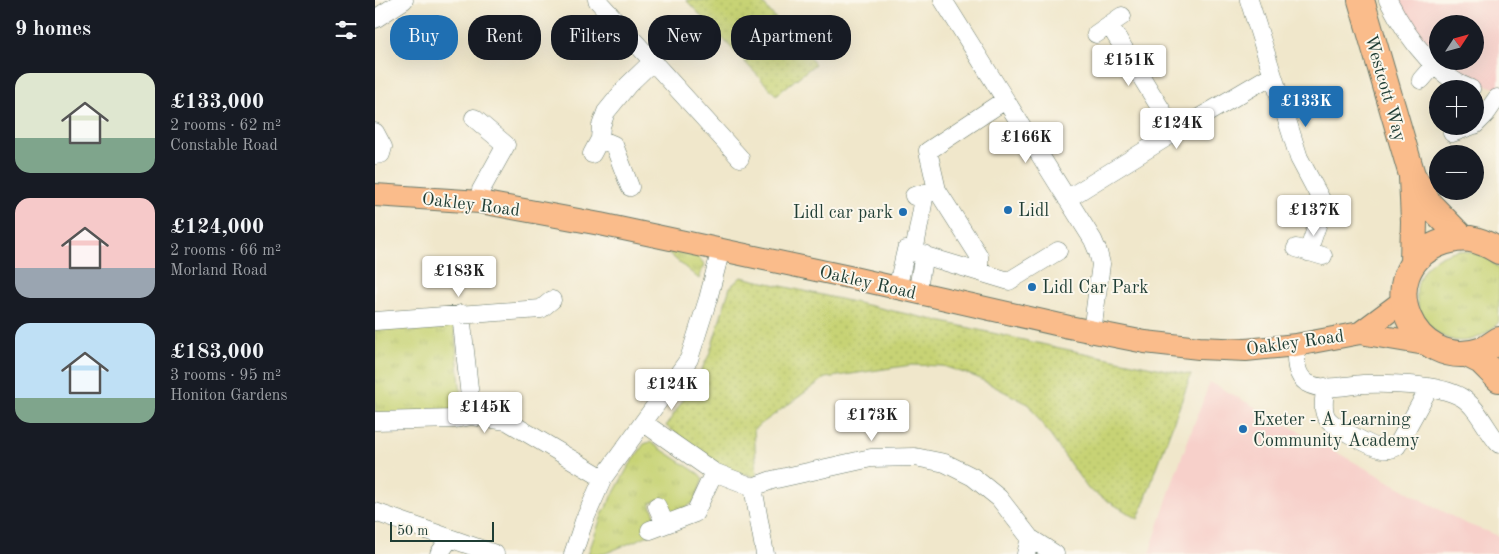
<!DOCTYPE html>
<html lang="en">
<head>
<meta charset="utf-8">
<style>
  body { margin:0; font-family:"Old Standard TT",serif; background:#242831; color:#f1f3f6; height:100vh; display:flex; flex-direction:column; font-size:19px; white-space:nowrap }
  * { box-sizing:border-box; margin:0 }
  p { font-size:16px; color:#9ea1a6 }
  .icon { flex:none; width:28px; height:28px; fill:none; stroke:currentColor; stroke-width:2; stroke-linecap:round; stroke-linejoin:round }
  .map { position:relative; flex:1; overflow:hidden }
  .sheet { display:flex; flex-direction:column; background:#171b24; width:375px }
  .sheet>* { flex:none }
  .top-card { position:absolute; left:15px; top:15px; width:475px; height:45px; display:flex; gap:10px }
  .needle { width:32px; rotate:54deg }
  .tools { position:absolute; left:1054px; top:15px; display:grid; gap:10px }
  .tools a { display:grid; place-items:center; width:55px; height:55px; border-radius:50%; background:#171b24; box-shadow:0 5px 20px #0002; font-size:25px }
  .scale { position:absolute; left:15px; bottom:12px; width:104px; box-sizing:border-box; padding-left:5px; border:2px solid #1f3d34; border-top:0; font-size:14px; line-height:18px; white-space:nowrap; color:#1f3d34; -webkit-text-stroke:4px #fbf7ec; paint-order:stroke }
  .price { position:absolute; translate:-50% -42px; padding:0 11px; border-radius:5px; background:#fff; color:#222; font-size:16px; line-height:32px; filter:drop-shadow(0 1px 2px #0008) }
  .price::after { content:''; position:absolute; left:50%; top:30px; width:15px; height:11px; margin-left:-8px; background:inherit; clip-path:polygon(0 0,100% 0,50% 100%) }
  .price.current { background:#1f6fb2; color:#fff }
  ul { padding:0; list-style:none }
  li { display:flex; align-items:center; gap:15px; height:125px; padding:0 15px }
  li span { display:grid; place-items:center; flex:none; width:140px; height:100px; border-radius:15px; color:#555 }
  li>.icon { margin-inline-start:auto }
  span .icon { width:60px; height:60px; fill:#fffc; stroke-width:1 }
  li b { font-size:21px }
  h2 { display:flex; justify-content:space-between; align-items:center; height:60px; padding:0 15px; font-size:21px }
  .chip { padding:0 18px; border-radius:20px; background:#171b24; box-shadow:0 5px 20px #0002; font-size:18px; line-height:45px }
  .chip.current { background:#1f6fb2; color:#fff }
  main { display:flex; flex:1; min-height:0 }
  .map>svg:first-child { display:block }
  .built { fill:#f7d0ca }
  .grass { fill:url(#grass-tufts); stroke:#738854 }
  .park { fill:url(#park-dots); stroke:#738854 }
  .lines { fill:none; stroke-linecap:round; stroke-linejoin:round }
  .minor-casing { stroke:#687869; stroke-width:19 }
  .major-casing { stroke:#687869; stroke-width:24 }
  .highway-casing { stroke:#687869; stroke-width:28 }
  .minor { stroke:#fff; stroke-width:18 }
  .major { stroke:#fabc8b; stroke-width:22 }
  .highway { stroke:#fabc8b; stroke-width:26 }
  .poi-dot { fill:#1f6fb2; stroke:#fbf7ec; stroke-width:2 }
  .labels { text-anchor:middle; stroke-width:4; stroke-linejoin:round; paint-order:stroke }
  .street-label { font-size:18px; fill:#1f3d34; stroke:#fbf7ec }
  .poi-label { font-size:18px; fill:#1f3d34; stroke:#fbf7ec; text-anchor:start }
</style>
</head>
<body>
<main>
<section class="sheet">
<h2>9 homes<svg class="icon" aria-label="filters" viewBox="0 0 24 24"><path d="M4 7h16M4 17h16"/><circle cx="9" cy="7" r="2"/><circle cx="15" cy="17" r="2"/></svg></h2>
<ul>
<li><span style="background:linear-gradient(#dfe7d0 65%,#7fa58c 0)"><svg class="icon" aria-label="home" viewBox="0 0 24 24"><path d="M3 11l9-7 9 7M6 9v11h12V9"/></svg></span><div><b>£133,000</b><p>2 rooms · 62 m²</p><p>Constable Road</p></div></li>
<li><span style="background:linear-gradient(#f6c9c9 70%,#9aa5b1 0)"><svg class="icon" aria-label="home" viewBox="0 0 24 24"><path d="M3 11l9-7 9 7M6 9v11h12V9"/></svg></span><div><b>£124,000</b><p>2 rooms · 66 m²</p><p>Morland Road</p></div></li>
<li><span style="background:linear-gradient(#bfe0f5 75%,#7fa58c 0)"><svg class="icon" aria-label="home" viewBox="0 0 24 24"><path d="M3 11l9-7 9 7M6 9v11h12V9"/></svg></span><div><b>£183,000</b><p>3 rooms · 95 m²</p><p>Honiton Gardens</p></div></li>
</ul>
</section>
<div class="map">
<svg width="1124" height="554" viewBox="0 0 1124 554">
  <defs>
    <pattern id="grass-tufts" width="24" height="20" patternUnits="userSpaceOnUse" patternTransform="scale(1.25)"><rect width="24" height="20" fill="#c7d375"/><path d="M3 7l-1-3M5 7V3M7 7l1-3M15 17l-1-3M17 17v-4M19 17l1-3" fill="none" stroke="#aab666"/></pattern>
    <pattern id="park-dots" width="8" height="8" patternUnits="userSpaceOnUse" patternTransform="scale(1.25)"><rect width="8" height="8" fill="#c7d375"/><path d="M2 2h.1M6 6h.1" fill="none" stroke="#aab666" stroke-width="1.8" stroke-linecap="round"/></pattern>
  </defs>
  <rect width="100%" height="100%" fill="#fbf7ec"/>
  <filter id="ink" filterUnits="userSpaceOnUse"><feTurbulence type="fractalNoise" baseFrequency=".02" numOctaves="2"/><feDisplacementMap in="SourceGraphic" scale="10" xChannelSelector="R" yChannelSelector="G"/><feConvolveMatrix kernelMatrix="1 2 1 2 8 2 1 2 1" color-interpolation-filters="sRGB"/></filter>
  <filter id="wash" filterUnits="userSpaceOnUse"><feTurbulence type="fractalNoise" baseFrequency=".0096" numOctaves="4" result="noise"/><feDisplacementMap in="SourceGraphic" scale="20" xChannelSelector="R" yChannelSelector="G"/><feGaussianBlur stdDeviation="1.12" result="paint"/><feColorMatrix in="noise" values="0 0 0 0 0 0 0 0 0 0 0 0 0 0 0 0 0 1.4 0 .05"/><feComposite in="paint" operator="in"/></filter>
  <g filter="url(#wash)">
    <rect width="100%" height="100%" fill="#f0e7cb"/>
    <path class="built" d="M1023,0H1124V89L1116,87L1096,79L1069,61H1100V24H1062V55L1040,29Z
      M835,382L1089,523L1124,536V554H774L800,475Z"/>
    <path class="grass" d="M286,247L322,255L329,264L324,279Z
      M1084,250C1100,252 1115,256 1124,270V322C1063,386 996,269 1084,250Z
      M64,322L79,324L87,406L79,413L4,415L0,411V325Z
      M275,442L324,474L328,479L319,502L304,512L298,513L292,509L287,498L275,503L280,515L274,535L229,554H213L227,515L252,469L269,444Z"/>
    <path class="park" d="M311,0H385L440,64L401,95Z
      M366,277L680,347L816,375L763,519L713,489L653,404L601,377L568,366L536,365L450,378L379,429L382,477L351,470L291,426L323,377L334,355L355,287Z"/>
  </g>
  <g filter="url(#ink)">
    <g class="lines">
      <defs>
        <path id="minor" d="M222,0L365,158
          M568,0L718,240L723,252L726,264L717,332
          M874,0L924,158L949,205L933,252
          M1013,0C1031,35 1058,75 1096,89
          M0,19L29,0
          M735,26L800,132
          M721,34L747,16
          M1046,80L1059,65
          M99,118L131,145L106,190L105,202
          M1100,125L1110,115L1122,98
          M0,132L8,147L6,154L0,155
          M1077,133L1096,126
          M225,139L239,145L255,187
          M217,154L225,139L226,126L231,112L253,85L278,61
          M562,190L604,256V271
          M539,196L562,190L553,151L630,100
          M692,199L800,132L897,75
          M921,248L948,256
          M539,252L550,193
          M522,289L531,250L634,281L683,251
          M542,294L549,254
          M86,314L97,416
          M0,321L166,309L177,300
          M921,345C921,358 919,374 932,383C947,392 972,385 988,384C1014,383 1063,384 1086,397C1103,407 1111,430 1124,444
          M950,387C950,397 946,409 952,418C957,426 997,447 1007,449C1013,450 1018,449 1022,446L1054,388
          M0,421L80,419L97,416L132,421L228,478
          M269,423L339,472L378,487L397,480L496,458L540,457L570,463L598,477L624,498L655,538L651,554
          M378,487L390,554
          M282,506L290,524
          M0,512L120,554
          M275,530L320,513L339,472
          M655,538L680,554
          M64,554L75,538
          M198,554L209,521L228,478L314,359L333,299L346,249"/>
        <path id="major" d="M0,195L105,202L225,224L474,277L694,327L770,342L824,348L871,350L921,345L985,333L1056,345
          M985,333L1028,301"/>
        <path id="highway" d="M986,0L1037,175L1054,204L1087,238
          M1037,177L1039,221L1038,263
          M1124,251C1103,238 1087,234 1063,244C995,273 1037,375 1108,350C1113,348 1119,343 1124,340
          M1092,354L1106,361L1124,379"/>
      </defs>
      <use href="#minor" class="minor-casing"/>
      <use href="#major" class="major-casing"/>
      <use href="#highway" class="highway-casing"/>
      <use href="#minor" class="minor"/>
      <use href="#major" class="major"/>
      <use href="#highway" class="highway"/>
    </g>
  </g>
  <g class="poi-dot">
    <circle cx="633" cy="210" r="5"/>
    <circle cx="528" cy="212" r="5"/>
    <circle cx="657" cy="287" r="5"/>
    <circle cx="868" cy="429" r="5"/>
  </g>
  <g class="labels">
    <g class="street-label">
      <text transform="translate(1011 88) rotate(74)" y="6">Westcott Way</text>
      <text transform="translate(96 204) rotate(7)" y="6">Oakley Road</text>
      <text transform="translate(493 282) rotate(13)" y="6">Oakley Road</text>
      <text transform="translate(920 342) rotate(-8)" y="6">Oakley Road</text>
    </g>
    <g class="poi-label">
      <text x="643" y="216">Lidl</text>
      <text x="518" y="218" text-anchor="end">Lidl car park</text>
      <text x="667" y="293">Lidl Car Park</text>
      <text x="878" y="425">Exeter - A Learning<tspan x="878" dy="21">Community Academy</tspan></text>
    </g>
  </g>
</svg>
<div class="tools">
<a><svg class="needle" viewBox="-14 -14 28 28"><path d="M0-13l5 13h-10z" fill="#e53935"/><path d="M0 13l5-13h-10z" fill="#9ea1a6"/></svg></a>
<a>+</a>
<a>−</a>
</div>
<div class="scale">50 m</div>
<b class="price" style="left:754px;top:87px">£151K</b>
<b class="price current" style="left:931px;top:128px">£133K</b>
<b class="price" style="left:802px;top:150px">£124K</b>
<b class="price" style="left:651px;top:164px">£166K</b>
<b class="price" style="left:939px;top:237px">£137K</b>
<b class="price" style="left:84px;top:298px">£183K</b>
<b class="price" style="left:297px;top:411px">£124K</b>
<b class="price" style="left:110px;top:434px">£145K</b>
<b class="price" style="left:497px;top:442px">£173K</b>
<div class="top-card">
<a class="chip current">Buy</a>
<a class="chip">Rent</a>
<a class="chip">Filters</a>
<a class="chip">New</a>
<a class="chip">Apartment</a>
</div>
</div>
</main>
</body>
</html>
